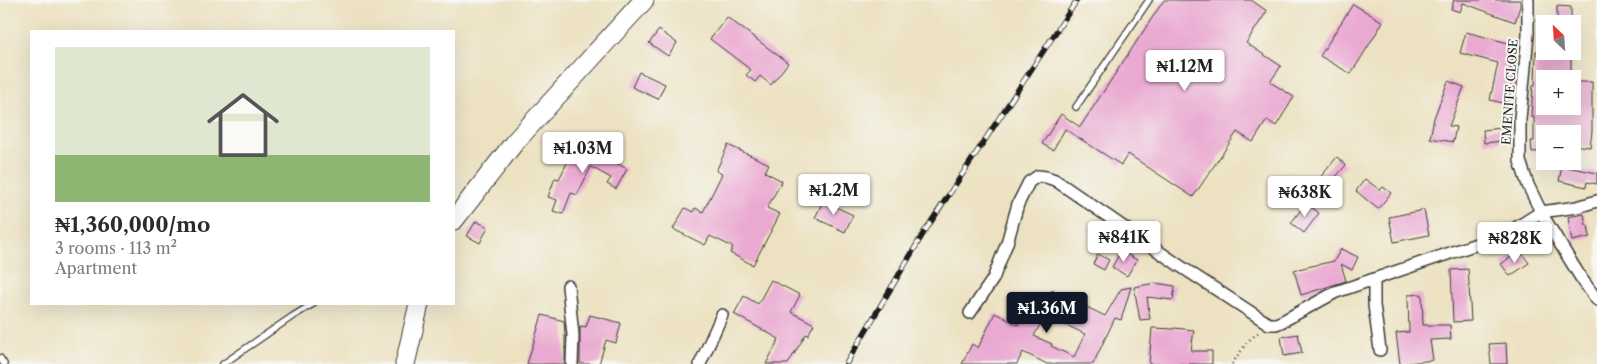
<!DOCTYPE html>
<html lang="en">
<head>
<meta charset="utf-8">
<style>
  body { margin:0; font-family:"Libre Caslon Text",serif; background:#f2f2f3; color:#2b2b33; height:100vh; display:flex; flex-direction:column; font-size:19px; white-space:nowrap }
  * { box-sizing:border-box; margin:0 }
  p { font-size:16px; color:#7c7c81 }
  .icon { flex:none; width:28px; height:28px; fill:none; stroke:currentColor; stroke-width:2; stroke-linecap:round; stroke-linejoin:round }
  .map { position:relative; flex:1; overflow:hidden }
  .drawer { position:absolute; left:30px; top:30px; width:425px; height:275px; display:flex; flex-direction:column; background:#fff; border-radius:0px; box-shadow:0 5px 20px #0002 }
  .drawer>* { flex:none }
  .needle { width:32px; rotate:335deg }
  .buttons { position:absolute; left:1536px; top:15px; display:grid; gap:10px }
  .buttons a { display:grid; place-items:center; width:45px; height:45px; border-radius:0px; background:#fff; box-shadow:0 5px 20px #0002; font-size:25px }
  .price { position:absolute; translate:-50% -42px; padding:0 11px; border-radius:5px; background:#fff; color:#222; font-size:16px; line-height:32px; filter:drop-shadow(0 1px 2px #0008) }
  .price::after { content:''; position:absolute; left:50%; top:30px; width:15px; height:11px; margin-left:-8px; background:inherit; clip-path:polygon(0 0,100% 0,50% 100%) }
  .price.current { background:#111827; color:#fff }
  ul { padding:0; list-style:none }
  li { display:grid; align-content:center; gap:10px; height:265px; padding:0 25px }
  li+li { border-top:1px solid #e1e1e2 }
  li span { display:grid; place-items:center; height:155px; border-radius:0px; color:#555 }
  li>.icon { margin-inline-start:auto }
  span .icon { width:90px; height:90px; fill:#fffc; stroke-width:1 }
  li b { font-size:21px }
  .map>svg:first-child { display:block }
  .building { fill:#eaa9d1 }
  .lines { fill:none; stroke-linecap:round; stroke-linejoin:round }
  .service-casing { stroke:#3b3a35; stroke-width:8 }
  .minor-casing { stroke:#3b3a35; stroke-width:14 }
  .primary-casing { stroke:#3b3a35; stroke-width:21 }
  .path { stroke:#3b3a35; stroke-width:2.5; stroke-dasharray:1 4; stroke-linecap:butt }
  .service { stroke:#fff; stroke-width:5.5 }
  .minor { stroke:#fff; stroke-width:11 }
  .primary { stroke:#fff; stroke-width:19 }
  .rail-casing { stroke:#1c1c1c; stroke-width:5.5 }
  .rail { stroke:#f6f6f2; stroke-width:4; stroke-dasharray:11; stroke-linecap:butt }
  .labels { text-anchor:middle; stroke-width:4; stroke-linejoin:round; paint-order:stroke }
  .street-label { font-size:12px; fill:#1c1c1c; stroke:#f6f6f2 }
</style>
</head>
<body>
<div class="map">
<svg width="1597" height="364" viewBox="0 0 1597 364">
  <rect width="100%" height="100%" fill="#f6f6f2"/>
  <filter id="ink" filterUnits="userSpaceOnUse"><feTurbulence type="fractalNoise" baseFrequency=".02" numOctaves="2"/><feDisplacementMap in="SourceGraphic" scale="10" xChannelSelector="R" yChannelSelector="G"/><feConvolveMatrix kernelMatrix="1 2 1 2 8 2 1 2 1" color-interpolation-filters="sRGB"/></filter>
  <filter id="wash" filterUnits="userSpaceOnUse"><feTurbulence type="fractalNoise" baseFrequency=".0096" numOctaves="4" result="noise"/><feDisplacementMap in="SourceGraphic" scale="20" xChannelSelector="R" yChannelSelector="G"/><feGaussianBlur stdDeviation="1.12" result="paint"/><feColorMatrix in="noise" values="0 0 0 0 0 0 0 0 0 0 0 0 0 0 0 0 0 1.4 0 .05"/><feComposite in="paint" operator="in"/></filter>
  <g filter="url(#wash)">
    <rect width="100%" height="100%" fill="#ece1c0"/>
    <g id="blocks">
      <path class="building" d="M1164,0H1251L1267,11L1246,43L1281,66L1270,82L1294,97L1276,126L1267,120L1253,142L1237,132L1193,197L1128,154L1121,165L1065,129L1053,150L1042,144L1061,114L1080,127Z
        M1454,0H1520V6L1515,22L1463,3L1460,12L1451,9Z
        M1353,4L1383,22L1351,74L1320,56Z
        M1557,6L1571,7V24H1557Z
        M727,17L788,63L771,85L760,76L755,82L746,75L751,70L710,39Z
        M659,30L677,43L668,56L649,43Z
        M1466,32L1516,45L1510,69L1515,70L1507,104L1490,100L1498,63L1460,53Z
        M1536,51H1571V79H1545V106H1574V82H1592V131L1590,147L1572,145V134H1545V151L1532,152L1531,141H1534V117H1531L1533,85H1535Z
        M639,72L665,84L658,99L632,87Z
        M1448,81L1464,87L1449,126L1456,127L1453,142L1430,138L1434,118Z
        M1502,128L1503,141L1484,143L1483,130Z
        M580,140L598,150L597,152L627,169L616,189L607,184L611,178L591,167L577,195L571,193L563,214L553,211L557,200L548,197L555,178L559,179L573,151Z
        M728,145L769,164L765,172L782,181L767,208L780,214L753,265L730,253L733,247L710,236L705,245L673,229L685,208L693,212L695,208L703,212L722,174L716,171Z
        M1337,157L1346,165L1328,186L1319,179Z
        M1562,166L1597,173V184L1587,182L1586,187L1559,181Z
        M1365,179L1380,190L1383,187L1391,193L1378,209L1356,191Z
        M823,201L853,215L845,232L815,218Z
        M1306,203L1319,213L1304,233L1291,223Z
        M1424,210L1429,235L1394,242L1389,217Z
        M1584,214L1586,225H1588L1590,237L1572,241L1568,217Z
        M476,221L488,227L480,243L467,236Z
        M1341,249L1358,257L1352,270L1341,264L1346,281L1301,295L1294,270L1334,261Z
        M1121,251L1137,260L1127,276L1112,267Z
        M1520,251L1529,263L1510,276L1501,264Z
        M1098,254L1109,260L1104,270L1093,264Z
        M1468,269L1471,321L1453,322L1451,270Z
        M771,280L800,295L791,312L814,324L808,335L806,334L788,364H766L779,339L734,314L744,296L758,304Z
        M1155,283L1175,286L1173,300L1147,297L1150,319L1140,320L1134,287Z
        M1131,287L1121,320L1115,318L1093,364H1047L1023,352L1017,364H962L972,344L978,348L995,313L1018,325L1024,312L1042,321L1034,336L1052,344L1051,346L1074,357L1085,334L1041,313L1052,290L1105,316L1121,289Z
        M1422,294L1423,325H1450L1451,339L1430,340L1433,360L1400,364L1396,333L1409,332L1408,295Z
        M542,315L564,321L565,335V364H527Z
        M590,315L621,323L616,343L606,340L599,364H580V326L586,327Z
        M1152,328L1174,329V328L1194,330L1191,351H1212V364H1149Z
        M1298,334L1302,353L1284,356L1281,337Z
        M1506,343L1507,364H1491L1489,344Z"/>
    </g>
  </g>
  <g filter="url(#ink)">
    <use href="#blocks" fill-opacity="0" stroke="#3b3a35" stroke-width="1"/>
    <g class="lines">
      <defs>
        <path id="service" d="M1076,107L1149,0
          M0,358L4,364
          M223,364L293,316L313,304"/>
        <path id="minor" d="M1528,0V35L1520,119V161L1528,185L1543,216L1581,278L1597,300
          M1374,280V305L1380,350
          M568,286L573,335L572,364
          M970,313L993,279L1007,243L1018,204L1029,182L1038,176L1046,177L1055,180L1180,266L1269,324H1276L1283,321L1336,292L1506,234L1541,212L1577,207L1597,201
          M700,364L722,315"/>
        <path id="primary" d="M454,220L514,143L644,0
          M405,364L419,304"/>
      </defs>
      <use href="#service" class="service-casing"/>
      <use href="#minor" class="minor-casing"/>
      <use href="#primary" class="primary-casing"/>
      <path class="path" d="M1232,364L1248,341L1260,331"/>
      <use href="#service" class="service"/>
      <use href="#minor" class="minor"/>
      <use href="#primary" class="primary"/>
      <defs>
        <path id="rail" d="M846,364L923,234L1077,0"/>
      </defs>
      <use href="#rail" class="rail-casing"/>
      <use href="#rail" class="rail"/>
    </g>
  </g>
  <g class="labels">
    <g class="street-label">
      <text transform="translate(1510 92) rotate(-86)" y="4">EMENITE CLOSE</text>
    </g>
  </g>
</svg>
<div class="buttons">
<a><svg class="needle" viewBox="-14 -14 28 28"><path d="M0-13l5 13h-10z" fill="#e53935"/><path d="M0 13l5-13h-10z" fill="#7c7c81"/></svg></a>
<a>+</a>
<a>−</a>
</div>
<b class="price" style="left:1185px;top:92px">₦1.12M</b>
<b class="price" style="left:583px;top:174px">₦1.03M</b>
<b class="price" style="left:834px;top:216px">₦1.2M</b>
<b class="price" style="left:1305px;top:218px">₦638K</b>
<b class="price" style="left:1124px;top:263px">₦841K</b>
<b class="price" style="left:1515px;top:264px">₦828K</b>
<b class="price current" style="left:1047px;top:334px">₦1.36M</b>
<section class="drawer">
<ul>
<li><span style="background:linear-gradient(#dfe7d0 70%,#8fb573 0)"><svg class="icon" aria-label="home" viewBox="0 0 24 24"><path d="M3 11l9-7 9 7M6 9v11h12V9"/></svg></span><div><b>₦1,360,000/mo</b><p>3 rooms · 113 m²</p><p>Apartment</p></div></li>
</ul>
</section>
</div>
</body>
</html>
